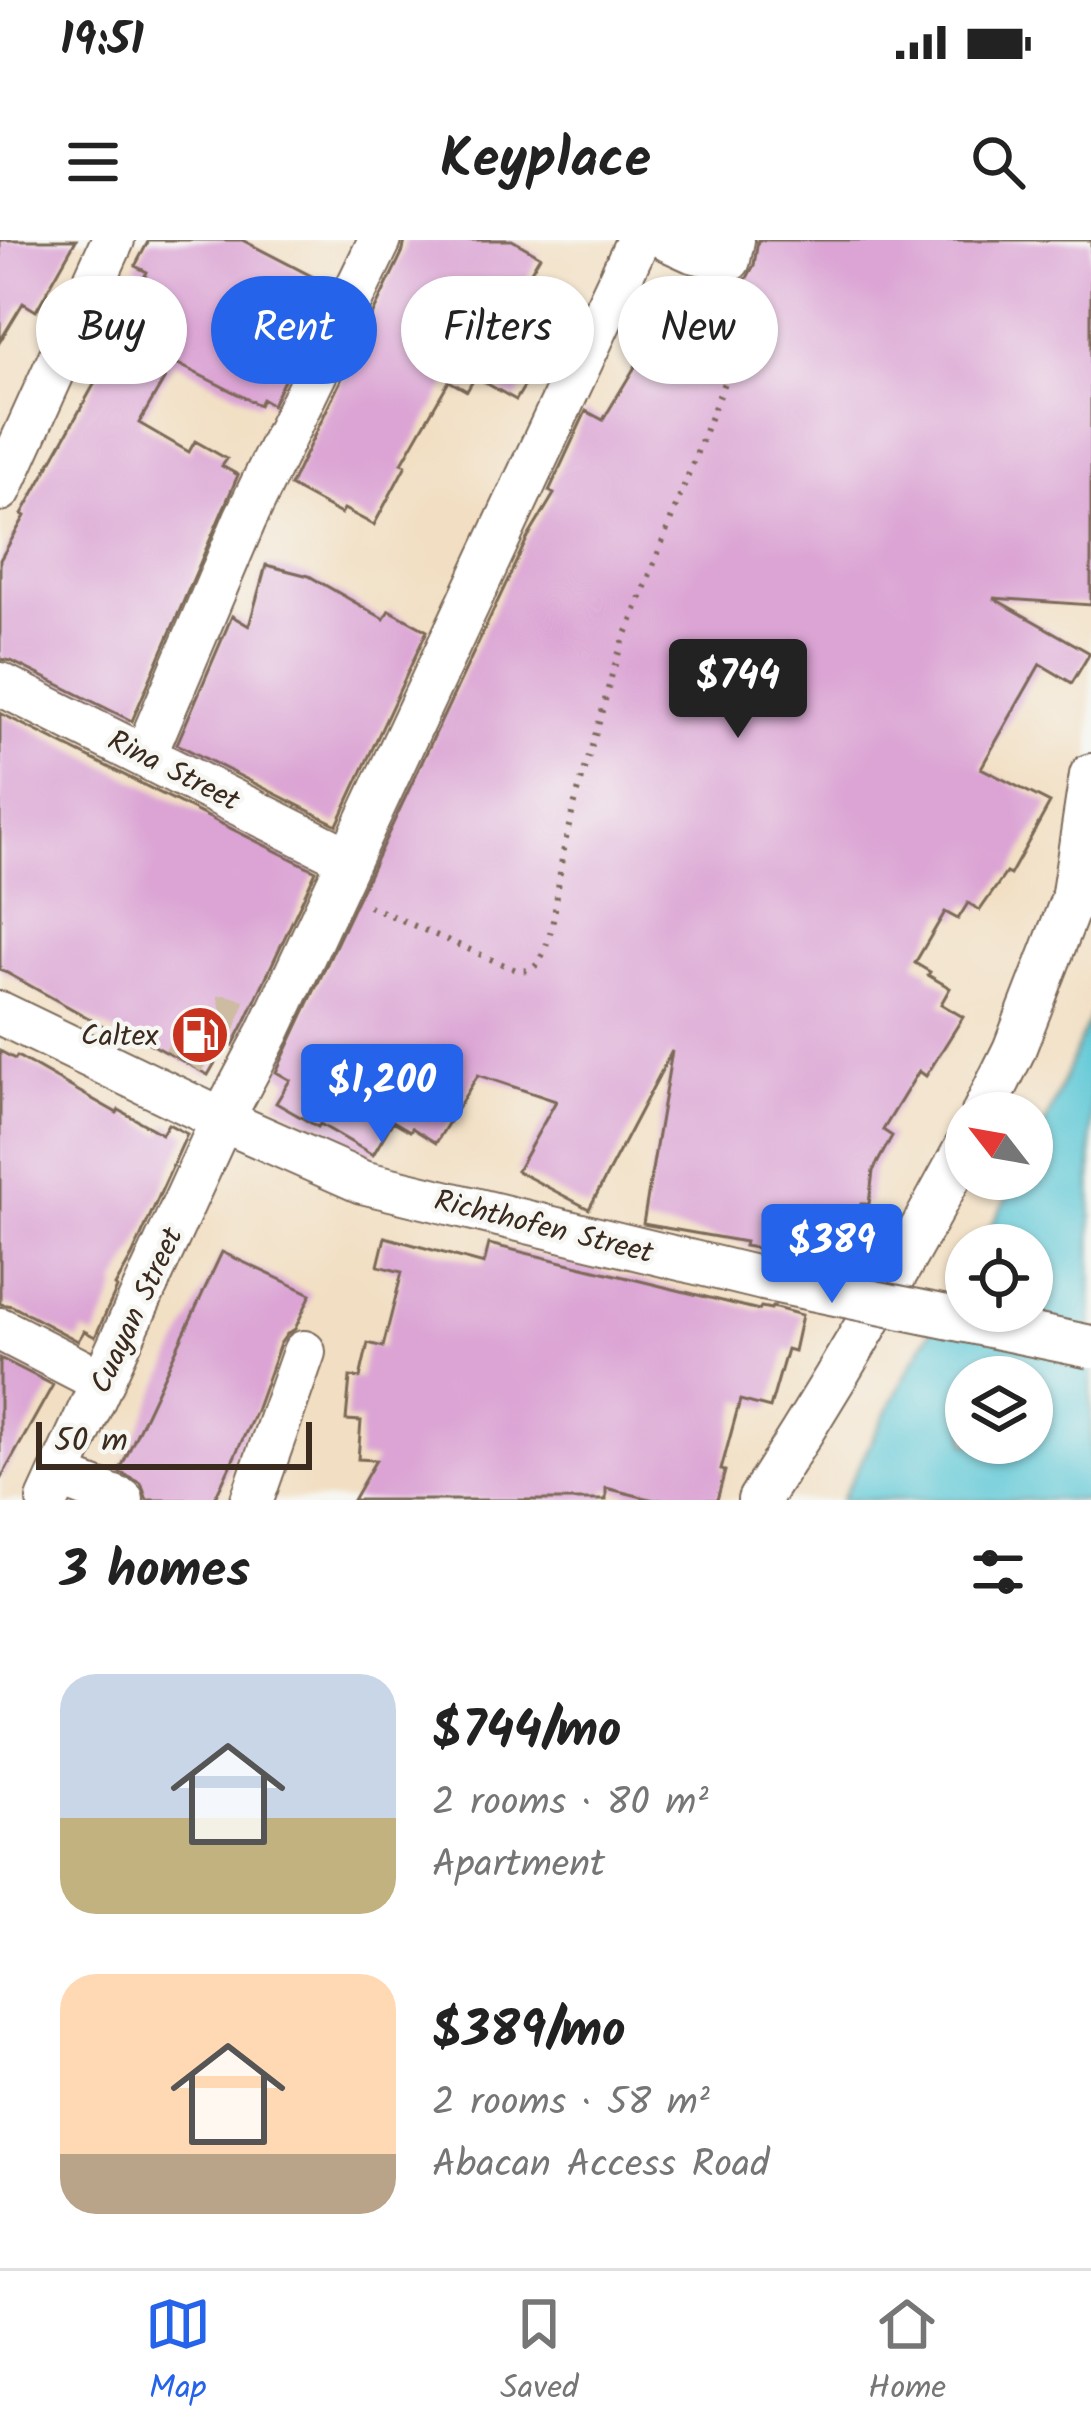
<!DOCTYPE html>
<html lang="en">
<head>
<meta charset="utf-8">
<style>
  body { margin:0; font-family:Kalam,sans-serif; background:#f6f6f6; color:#222; height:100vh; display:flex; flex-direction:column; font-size:45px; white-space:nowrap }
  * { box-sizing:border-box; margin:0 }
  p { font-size:39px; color:#767676 }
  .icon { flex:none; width:66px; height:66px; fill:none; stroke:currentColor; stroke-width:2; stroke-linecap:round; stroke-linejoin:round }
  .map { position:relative; height:1260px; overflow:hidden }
  .side { display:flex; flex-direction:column; background:#fff; flex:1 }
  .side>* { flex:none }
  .top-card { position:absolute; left:36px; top:36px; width:1020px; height:108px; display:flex; gap:24px }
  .needle { width:78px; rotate:301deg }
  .buttons { position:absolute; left:945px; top:852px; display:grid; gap:24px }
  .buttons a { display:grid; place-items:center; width:108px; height:108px; border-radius:50%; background:#fff; box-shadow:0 3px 9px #0004; font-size:60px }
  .scale { position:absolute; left:36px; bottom:30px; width:276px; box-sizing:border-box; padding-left:12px; border:6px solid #3b2a1e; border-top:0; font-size:33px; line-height:42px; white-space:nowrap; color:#3b2a1e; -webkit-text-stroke:9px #f6f6f2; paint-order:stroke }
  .price { position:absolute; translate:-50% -102px; padding:0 27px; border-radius:12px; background:#2563eb; color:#fff; font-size:39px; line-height:78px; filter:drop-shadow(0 3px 6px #0008) }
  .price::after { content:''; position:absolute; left:50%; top:72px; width:36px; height:27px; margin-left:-18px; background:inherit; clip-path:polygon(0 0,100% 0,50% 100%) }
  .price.selected { background:#222; color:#fff }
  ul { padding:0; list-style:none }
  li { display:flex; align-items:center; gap:36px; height:300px; padding:0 60px }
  li span { display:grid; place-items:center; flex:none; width:336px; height:240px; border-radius:36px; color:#555 }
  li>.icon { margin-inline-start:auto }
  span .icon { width:144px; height:144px; fill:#fffc; stroke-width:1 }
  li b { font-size:51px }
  h2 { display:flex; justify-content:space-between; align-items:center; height:144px; padding:0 60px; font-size:51px }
  .tag { padding:0 42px; border-radius:54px; background:#fff; box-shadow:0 3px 9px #0004; font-size:42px; line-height:108px }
  .tag.selected { background:#2563eb; color:#fff }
  .status { display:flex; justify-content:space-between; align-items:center; height:84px; padding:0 60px; background:#fff; direction:ltr }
  .status svg { height:33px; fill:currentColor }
  header { display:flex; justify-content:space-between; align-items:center; height:156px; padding:0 60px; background:#fff; font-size:54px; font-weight:700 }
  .menu { display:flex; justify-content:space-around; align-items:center; height:168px; border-top:3px solid #e0e0e0; background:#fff; font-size:33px; color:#767676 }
  .menu a { display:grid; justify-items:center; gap:6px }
  .menu .selected { color:#2563eb }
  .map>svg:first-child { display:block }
  .water { fill:#5cc7d6; stroke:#4c787a; stroke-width:3; fill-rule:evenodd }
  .building { fill:#dba4d4 }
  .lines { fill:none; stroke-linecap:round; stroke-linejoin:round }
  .minor-tunnel { stroke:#cdbba2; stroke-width:42; stroke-dasharray:42 21; stroke-linecap:butt }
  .minor-casing { stroke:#7b6958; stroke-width:46 }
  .path { stroke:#7b6958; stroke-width:6; stroke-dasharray:3 9; stroke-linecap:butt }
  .minor { stroke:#fff; stroke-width:42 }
  .minor-bridge-casing { stroke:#7b6958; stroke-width:46; stroke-linecap:butt }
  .minor-bridge { stroke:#fff; stroke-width:42 }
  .labels { text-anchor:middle; stroke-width:9; stroke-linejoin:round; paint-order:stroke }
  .street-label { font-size:30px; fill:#3b2a1e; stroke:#f6f6f2 }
  .poi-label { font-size:30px; fill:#3b2a1e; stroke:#f6f6f2; text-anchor:end }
</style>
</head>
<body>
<div class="status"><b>19:51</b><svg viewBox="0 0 49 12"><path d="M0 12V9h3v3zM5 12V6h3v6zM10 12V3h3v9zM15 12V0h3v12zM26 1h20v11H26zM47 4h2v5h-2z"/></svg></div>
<header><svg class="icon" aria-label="menu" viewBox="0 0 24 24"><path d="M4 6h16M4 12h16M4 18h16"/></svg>Keyplace<svg class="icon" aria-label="search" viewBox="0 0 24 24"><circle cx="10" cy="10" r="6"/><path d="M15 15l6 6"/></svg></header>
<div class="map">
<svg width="1091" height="1260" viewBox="0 0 1091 1260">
  <rect width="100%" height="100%" fill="#f6f6f2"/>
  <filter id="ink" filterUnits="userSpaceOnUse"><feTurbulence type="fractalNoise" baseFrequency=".00833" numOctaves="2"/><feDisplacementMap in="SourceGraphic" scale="24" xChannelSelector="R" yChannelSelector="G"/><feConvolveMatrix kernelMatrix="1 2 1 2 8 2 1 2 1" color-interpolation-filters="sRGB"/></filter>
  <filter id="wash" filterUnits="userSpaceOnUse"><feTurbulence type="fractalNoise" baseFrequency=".004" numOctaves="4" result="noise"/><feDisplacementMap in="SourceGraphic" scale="48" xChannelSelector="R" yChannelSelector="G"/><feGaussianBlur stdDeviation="2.7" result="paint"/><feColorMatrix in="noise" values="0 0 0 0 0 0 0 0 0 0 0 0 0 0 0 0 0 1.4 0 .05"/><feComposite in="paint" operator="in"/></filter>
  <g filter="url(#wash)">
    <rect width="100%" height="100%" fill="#f2dfc3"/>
    <path class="water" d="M1091,775V1260H841L909,1129L966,1029V1071H1032V1005H980L1018,939H1032V915ZM966,1137H1032V1203H966Z"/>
    <g id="blocks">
      <path class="building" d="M0,0H76L36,71L23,63L0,101Z
        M149,0H242L319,40L288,100L300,107L272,165L262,159L259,165L174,122L139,183L189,212L195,201L227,219L222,226L238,235L132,481L11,421L0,419V320L25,276L22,274L121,96L116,93L147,32L135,26Z
        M405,0H512L540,16L505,75L551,102L516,160L475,137L467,151L449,141L402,223L406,225L374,285L344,269L341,274L290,246L403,11Z
        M758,0H1091V365L993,358L1090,413L1072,443L1040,424L981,528L1050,563L1010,635L1006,633L980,670L968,663L958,679L945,672L915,723L930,732L928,735L950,748L941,764L963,777L926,836L919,831L883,890L892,896L873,931L869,964H861L858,993L849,992L845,1018L806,1012L805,1016L744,1006L745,1002L643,984L672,811L589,969L517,931L556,861L478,835L436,903L412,888L410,891L393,881L373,915L320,884L318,887L276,863L290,840L276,832L527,299L554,254L549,251L586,171L603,180L639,120L632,115L652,82L668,91L699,39L724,45H735L747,38L754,25Z
        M266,325L309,336L384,379L389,370L427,391L337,585L177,504L232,376L249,386Z
        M0,473L316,631L245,782L233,805L227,802L208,835L136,796L132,802L0,729Z
        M0,811L15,819L17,816L117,873L119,870L162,894L168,884L187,894L132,1016L115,1046L117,1048L95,1097L84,1091L78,1101L12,1066L0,1064Z
        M385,997L484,1024L489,1004L759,1070L761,1067L771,1069L772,1067L802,1075L794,1111L787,1109L770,1168L740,1160L721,1230L725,1231L717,1260H654L606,1248V1260H353L376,1220L358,1219L361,1181L346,1180L350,1137L360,1138L368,1103L383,1107L402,1032L378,1026Z
        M222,1012L311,1054L295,1089L287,1094L280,1104L256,1171L214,1260H147L141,1243L119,1232Z
        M0,1118L53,1145L0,1240Z"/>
    </g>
  </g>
  <g filter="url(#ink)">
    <use href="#blocks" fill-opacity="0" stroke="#7b6958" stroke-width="3"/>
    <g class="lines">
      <path class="minor-tunnel" d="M183,821L208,780L224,776L238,781"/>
      <defs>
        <path id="minor" d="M668,0L692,11L729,20L733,0
          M0,250L113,0
          M0,444L347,618
          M145,515L245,279L380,0
          M0,773L222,880L362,942L763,1039
          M983,873L1014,810L1072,660L1091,535
          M0,1089L103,1142
          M59,1236L122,1260
          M48,1260L222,880L268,793L638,0
          M252,1260L304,1112
          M759,1260C833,1145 902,1027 966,907"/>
      </defs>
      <use href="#minor" class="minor-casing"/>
      <path class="path" d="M369,666L516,730C527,731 533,731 539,721C556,694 557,644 563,613C572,567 587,524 600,479C609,446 616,414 631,383L735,114L740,90L741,55"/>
      <use href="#minor" class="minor"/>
      <defs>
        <path id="minor-bridge" d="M763,1039L1091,1107"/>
      </defs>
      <use href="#minor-bridge" class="minor-bridge-casing"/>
      <use href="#minor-bridge" class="minor-bridge"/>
    </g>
  </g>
  <defs>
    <symbol id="fuel-disc" viewBox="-11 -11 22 22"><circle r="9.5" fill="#c8321e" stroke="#f6f6f2"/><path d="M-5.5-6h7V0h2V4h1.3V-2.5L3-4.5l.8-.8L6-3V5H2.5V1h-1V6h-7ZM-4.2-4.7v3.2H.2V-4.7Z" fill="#fff"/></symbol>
  </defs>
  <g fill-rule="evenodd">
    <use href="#fuel-disc" x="167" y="762" width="66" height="66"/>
  </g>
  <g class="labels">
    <g class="street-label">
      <text transform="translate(174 530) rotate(27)" y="10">Rina Street</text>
      <text transform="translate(544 986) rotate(14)" y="10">Richthofen Street</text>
      <text transform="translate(136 1070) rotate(-65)" y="10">Cuayan Street</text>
    </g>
    <g class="poi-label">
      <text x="158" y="805">Caltex</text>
    </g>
  </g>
</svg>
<div class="buttons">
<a><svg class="needle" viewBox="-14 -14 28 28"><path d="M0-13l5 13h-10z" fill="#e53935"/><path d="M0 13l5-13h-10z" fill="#767676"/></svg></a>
<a><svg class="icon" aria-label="locate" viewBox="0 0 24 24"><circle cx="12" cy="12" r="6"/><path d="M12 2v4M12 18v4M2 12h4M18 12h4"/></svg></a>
<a><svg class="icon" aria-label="layers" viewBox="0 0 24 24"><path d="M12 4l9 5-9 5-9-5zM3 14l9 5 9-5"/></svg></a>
</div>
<div class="scale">50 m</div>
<b class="price selected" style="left:738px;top:501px">$744</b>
<b class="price" style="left:382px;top:906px">$1,200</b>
<b class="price" style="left:832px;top:1066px">$389</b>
<div class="top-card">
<a class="tag">Buy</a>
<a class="tag selected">Rent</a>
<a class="tag">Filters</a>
<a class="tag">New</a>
</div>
</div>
<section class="side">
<h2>3 homes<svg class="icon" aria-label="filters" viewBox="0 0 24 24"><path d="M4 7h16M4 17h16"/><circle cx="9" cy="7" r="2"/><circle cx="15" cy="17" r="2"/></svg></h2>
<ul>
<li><span style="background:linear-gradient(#c9d6e8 60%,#c2b280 0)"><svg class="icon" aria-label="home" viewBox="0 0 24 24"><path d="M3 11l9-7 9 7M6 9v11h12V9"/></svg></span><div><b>$744/mo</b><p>2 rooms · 80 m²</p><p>Apartment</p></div></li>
<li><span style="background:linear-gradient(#ffd9b3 75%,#b9a48a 0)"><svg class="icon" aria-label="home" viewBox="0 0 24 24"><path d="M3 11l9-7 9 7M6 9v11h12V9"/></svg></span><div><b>$389/mo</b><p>2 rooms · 58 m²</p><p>Abacan Access Road</p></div></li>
</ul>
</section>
<nav class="menu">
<a class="selected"><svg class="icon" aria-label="map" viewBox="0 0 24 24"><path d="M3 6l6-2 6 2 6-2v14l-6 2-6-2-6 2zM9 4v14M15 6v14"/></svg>Map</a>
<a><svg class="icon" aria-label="saved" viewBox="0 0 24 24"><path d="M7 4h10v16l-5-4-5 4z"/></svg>Saved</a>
<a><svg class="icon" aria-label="home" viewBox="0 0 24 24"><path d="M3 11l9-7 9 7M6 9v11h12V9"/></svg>Home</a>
</nav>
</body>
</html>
